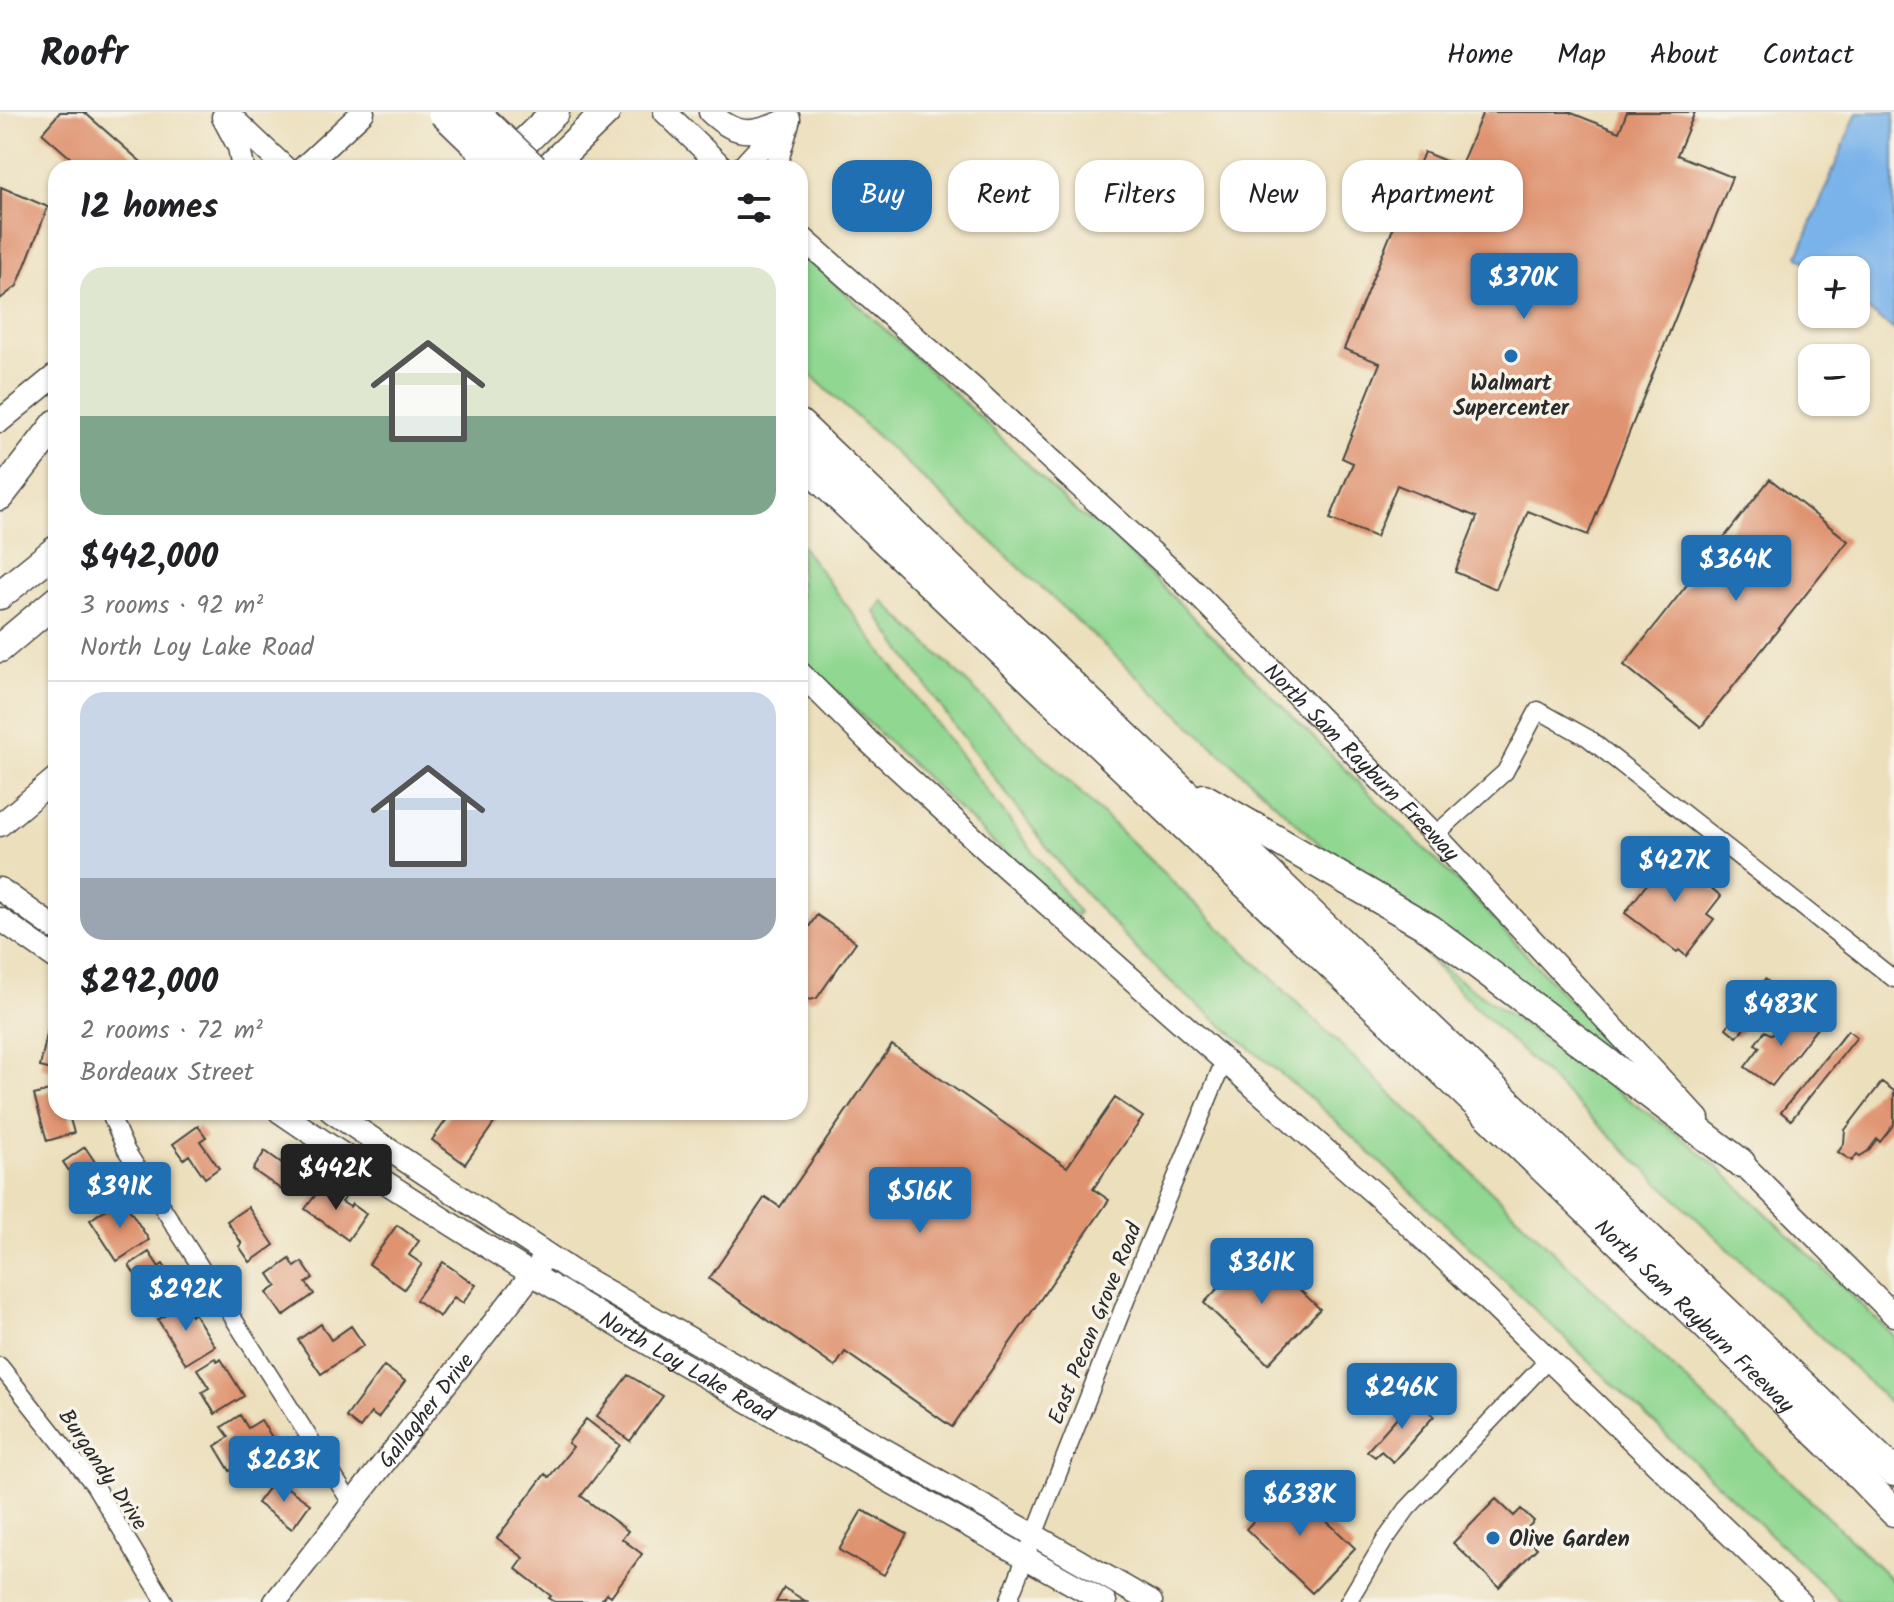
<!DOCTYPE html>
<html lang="en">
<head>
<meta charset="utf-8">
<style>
  body { margin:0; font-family:Kalam,sans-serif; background:#f6f6f6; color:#202124; height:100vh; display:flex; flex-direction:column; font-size:30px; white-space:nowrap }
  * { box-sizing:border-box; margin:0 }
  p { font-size:26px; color:#757577 }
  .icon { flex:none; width:44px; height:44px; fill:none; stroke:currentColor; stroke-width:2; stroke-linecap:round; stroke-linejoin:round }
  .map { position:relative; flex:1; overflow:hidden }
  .side { position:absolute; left:48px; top:48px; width:760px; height:960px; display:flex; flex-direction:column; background:#fff; border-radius:24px; box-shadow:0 2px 6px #0004 }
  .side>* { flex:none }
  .guide { position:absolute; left:832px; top:48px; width:760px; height:72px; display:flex; gap:16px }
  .fabs { position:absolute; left:1798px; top:144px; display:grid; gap:16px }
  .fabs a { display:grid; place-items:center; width:72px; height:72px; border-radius:16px; background:#fff; box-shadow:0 2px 6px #0004; font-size:40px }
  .price { position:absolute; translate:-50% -68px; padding:0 18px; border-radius:8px; background:#1f6fb2; color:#fff; font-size:26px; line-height:52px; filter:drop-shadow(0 2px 4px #0008) }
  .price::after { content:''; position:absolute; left:50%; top:48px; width:24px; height:18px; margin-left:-12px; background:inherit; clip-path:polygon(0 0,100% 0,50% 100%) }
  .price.active { background:#222; color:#fff }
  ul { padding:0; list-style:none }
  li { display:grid; align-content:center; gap:16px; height:424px; padding:0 32px }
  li+li { border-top:2px solid #e0e0e0 }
  li span { display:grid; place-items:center; height:248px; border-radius:24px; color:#555 }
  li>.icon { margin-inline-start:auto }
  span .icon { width:144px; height:144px; fill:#fffc; stroke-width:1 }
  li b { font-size:34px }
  h2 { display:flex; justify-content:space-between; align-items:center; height:96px; padding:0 32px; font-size:34px }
  .tag { padding:0 28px; border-radius:24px; background:#fff; box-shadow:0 2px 6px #0004; font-size:28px; line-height:72px }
  .tag.active { background:#1f6fb2; color:#fff }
  header { display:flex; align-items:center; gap:48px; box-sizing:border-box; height:112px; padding:0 40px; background:#fff; border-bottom:2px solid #e0e0e0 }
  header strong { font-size:38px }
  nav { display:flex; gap:44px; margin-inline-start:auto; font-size:28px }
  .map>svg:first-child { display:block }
  .green { fill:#90d791; stroke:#5e815e; stroke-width:2 }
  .water { fill:#7ab3ea; stroke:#526f8a; stroke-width:2 }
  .building { fill:#df9370 }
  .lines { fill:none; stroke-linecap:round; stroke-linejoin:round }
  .street-casing { stroke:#484641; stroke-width:19 }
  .secondary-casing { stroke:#484641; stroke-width:25 }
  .highway-casing { stroke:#484641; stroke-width:31 }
  .street { stroke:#fff; stroke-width:16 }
  .secondary { stroke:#fff; stroke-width:22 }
  .highway { stroke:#fff; stroke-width:28 }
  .highway-bridge-casing { stroke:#484641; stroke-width:31; stroke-linecap:butt }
  .highway-bridge { stroke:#fff; stroke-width:28 }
  .poi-dot { fill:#1f6fb2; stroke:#f7f3e8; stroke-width:3 }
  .labels { text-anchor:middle; stroke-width:7; stroke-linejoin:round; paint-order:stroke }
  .poi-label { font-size:22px; font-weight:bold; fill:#2b2b2b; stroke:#f7f3e8 }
  .street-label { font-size:22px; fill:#2b2b2b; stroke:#f7f3e8 }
</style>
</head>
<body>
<header>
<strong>Roofr</strong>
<nav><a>Home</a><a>Map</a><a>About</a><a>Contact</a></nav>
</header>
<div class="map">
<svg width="1894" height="1490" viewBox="0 0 1894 1490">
  <rect width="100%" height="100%" fill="#f7f3e8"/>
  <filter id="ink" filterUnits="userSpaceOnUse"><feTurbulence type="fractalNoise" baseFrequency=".0125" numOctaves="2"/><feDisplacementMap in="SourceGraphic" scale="16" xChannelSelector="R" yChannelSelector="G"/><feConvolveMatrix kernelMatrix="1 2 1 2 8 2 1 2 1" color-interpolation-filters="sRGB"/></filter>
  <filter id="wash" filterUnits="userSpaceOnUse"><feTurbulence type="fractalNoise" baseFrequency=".006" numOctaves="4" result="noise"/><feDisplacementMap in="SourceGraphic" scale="32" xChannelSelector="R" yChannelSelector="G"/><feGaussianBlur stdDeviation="1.8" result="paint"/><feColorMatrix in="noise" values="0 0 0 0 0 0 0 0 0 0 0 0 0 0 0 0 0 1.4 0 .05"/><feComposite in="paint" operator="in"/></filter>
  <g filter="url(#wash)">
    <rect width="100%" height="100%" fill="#ecdfbc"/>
    <path class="green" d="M800,145L814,152L984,309L1077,401L1105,417L1470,782L1645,970L1343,754L800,253Z
      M800,432L1079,800L1076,804L1022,758L800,545Z
      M883,489L1890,1466L1894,1470V1490H1841L1399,1068L1316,991L1181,879L1141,842L1070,765L951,609L875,500Z
      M1426,844L1683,1026L1722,1059L1894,1224V1295L1471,891Z"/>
    <path class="water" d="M1857,0H1894V218L1856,189V158H1816L1798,144Z"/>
    <g id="blocks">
      <path class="building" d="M60,0H84L148,56H82L42,21Z
        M1483,0H1569L1619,20L1627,0H1695L1677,43L1732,65L1588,423L1528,399L1496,477L1455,460L1477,405L1397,373L1376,425L1330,407L1353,351L1342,346L1380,251L1344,237L1424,40L1460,55Z
        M1,75L48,95L17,174L0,187Z
        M1770,367L1848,429L1701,615L1624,553Z
        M1679,740L1700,756L1695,763L1721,784L1707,802L1714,807L1686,844L1679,838L1677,840L1625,801L1669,743L1674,746Z
        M817,803L856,830L817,886L810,888L800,881V841L805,833L800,828Z
        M1765,867L1776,876L1737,925L1726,916Z
        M1790,900L1805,911L1811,904L1821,911L1772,974L1745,955L1760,935L1755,932L1765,919L1772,923Z
        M51,903L56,904V959L40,955Z
        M1848,918L1857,925L1791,1008L1781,1000Z
        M892,933L1067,1055L1115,986L1143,1005L1093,1077L1109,1088L952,1315L845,1240L835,1255L709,1167L765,1085L780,1095Z
        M1882,970L1894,979V1012L1880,1030L1877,1027L1868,1039L1860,1044L1857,1042L1852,1049L1838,1040L1844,1032L1845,1018Z
        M56,977V1000H68L74,1021L47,1029L34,983Z
        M452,1000H502L465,1052L432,1028Z
        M198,1014L206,1025L200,1029L219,1056L205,1066L189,1043L184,1047L173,1032Z
        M85,1035L103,1062L108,1059L119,1075L92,1093L63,1050Z
        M265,1039L286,1054L292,1045L304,1053L285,1080L253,1058Z
        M331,1072L347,1083L342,1090L350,1095L352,1092L366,1102L348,1128L305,1097L320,1077L325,1081Z
        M122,1086L149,1128L117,1149L90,1108Z
        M248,1095L274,1133L250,1150L239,1134L242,1132L227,1109Z
        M397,1113L419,1129L409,1143L422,1152L404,1177L369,1152Z
        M1256,1136L1320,1197L1268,1252L1204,1191Z
        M149,1140L159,1155L163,1152L182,1182L158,1198L129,1153Z
        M290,1147L295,1155L302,1150L313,1166L306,1171L314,1182L283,1204L267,1181L277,1174L269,1162Z
        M443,1150L476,1173L463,1191L454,1185L440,1205L416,1188Z
        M183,1191L191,1204L194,1201L215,1234L186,1252L158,1208Z
        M321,1212L331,1228L351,1214L364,1233L321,1262L298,1228Z
        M215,1246L217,1249L221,1247L244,1284L215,1302L202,1280L209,1276L197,1257Z
        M384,1254L405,1269L378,1306L371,1301L360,1316L346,1305Z
        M628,1263L663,1284L630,1329L597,1304Z
        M1414,1286L1434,1304L1393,1350L1381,1339L1375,1345L1367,1339Z
        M240,1303L248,1316L261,1308L275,1330L230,1359L215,1334L229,1325L222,1315Z
        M586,1307L620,1333L581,1384L628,1419L622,1427L642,1442L611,1484L607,1481L599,1490H555L549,1486L551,1484L516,1457L524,1446L497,1426L545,1362L549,1365L573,1335L568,1331Z
        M1280,1365L1355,1436L1312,1481L1246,1417L1281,1380L1273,1372Z
        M275,1367L310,1392L292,1417L257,1391Z
        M1496,1387L1514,1404L1521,1397L1534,1409L1522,1422L1537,1436L1499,1475L1453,1431Z
        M862,1398L907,1422L884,1463L839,1438Z
        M784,1476L807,1490H776Z"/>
    </g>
  </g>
  <g filter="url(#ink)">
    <use href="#blocks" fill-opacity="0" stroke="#484641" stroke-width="2"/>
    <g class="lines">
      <defs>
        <path id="street" d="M1435,723L1505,660L1538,598L1588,626L1894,867
          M109,1000L126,1038L351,1391
          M0,1254L94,1373L165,1490
          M1008,1490L1143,1145L1224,949
          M1348,1490L1385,1428L1407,1397L1547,1249"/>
        <g id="secondary">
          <path d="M226,0L285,56"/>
          <path d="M665,0L723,56"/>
          <path d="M710,0C738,27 756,22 789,7"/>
          <path d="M223,5L239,35L243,56"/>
          <path d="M303,56L363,0"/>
          <path d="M742,56L782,13"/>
          <path d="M777,56L779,41L788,11"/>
          <path id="s1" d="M800,124L974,277L1197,482L1435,723L1698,1007"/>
          <path d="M0,309L56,263"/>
          <path d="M800,561L867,628L1004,754L1401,1105L1800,1490"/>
          <path d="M0,713L56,666"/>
          <path d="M0,777L56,817"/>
          <path d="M0,807L56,846"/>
          <path id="s2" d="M280,1000C544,1181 826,1333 1105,1490"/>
          <path d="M332,1000L575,1161L1151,1490"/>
          <path d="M1731,1040L1894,1203"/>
          <path id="s3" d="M275,1490L539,1153"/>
        </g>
        <g id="highway">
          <path d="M499,55L555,0"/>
          <path d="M548,56L606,0"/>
          <path d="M800,312L1894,1360"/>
          <path id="s4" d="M800,348L1462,978L1828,1332L1894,1400"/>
          <path d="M0,384L56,312"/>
          <path d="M0,483L56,438"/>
          <path d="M0,536L56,489"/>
          <path d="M1204,686L1429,816L1741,1051"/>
        </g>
      </defs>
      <use href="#street" class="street-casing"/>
      <use href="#secondary" class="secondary-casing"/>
      <use href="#highway" class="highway-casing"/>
      <use href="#street" class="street"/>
      <use href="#secondary" class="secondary"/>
      <use href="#highway" class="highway"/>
      <defs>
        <path id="highway-bridge" d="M442,0L500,56
          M475,0L534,56"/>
      </defs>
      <use href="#highway-bridge" class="highway-bridge-casing"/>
      <use href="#highway-bridge" class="highway-bridge"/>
    </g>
  </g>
  <g class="poi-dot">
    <circle cx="1511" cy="244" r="8"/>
    <circle cx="1493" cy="1426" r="8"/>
  </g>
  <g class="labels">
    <g class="poi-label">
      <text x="1511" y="278">Walmart<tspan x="1511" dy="25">Supercenter</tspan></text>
      <text x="1509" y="1434" text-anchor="start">Olive Garden</text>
    </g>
    <g class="street-label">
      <text dy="8" stroke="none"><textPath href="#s1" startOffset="770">North Sam Rayburn Freeway</textPath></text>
      <text dy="8" stroke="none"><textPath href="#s4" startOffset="1238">North Sam Rayburn Freeway</textPath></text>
      <text transform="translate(1094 1211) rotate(-68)" y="8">East Pecan Grove Road</text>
      <text dy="8" stroke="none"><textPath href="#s2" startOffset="480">North Loy Lake Road</textPath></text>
      <text dy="8" stroke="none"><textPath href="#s3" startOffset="244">Gallagher Drive</textPath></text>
      <text transform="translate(104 1357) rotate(56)" y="8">Burgandy Drive</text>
    </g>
  </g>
</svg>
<div class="fabs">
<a>+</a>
<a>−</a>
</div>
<b class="price" style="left:1524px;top:209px">$370K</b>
<b class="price" style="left:1736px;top:491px">$364K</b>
<b class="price" style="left:1675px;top:792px">$427K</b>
<b class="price" style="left:1781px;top:936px">$483K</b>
<b class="price active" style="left:336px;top:1100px">$442K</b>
<b class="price" style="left:120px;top:1118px">$391K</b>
<b class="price" style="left:920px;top:1123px">$516K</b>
<b class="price" style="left:1262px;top:1194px">$361K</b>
<b class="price" style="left:186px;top:1221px">$292K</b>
<b class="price" style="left:1402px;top:1319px">$246K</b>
<b class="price" style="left:284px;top:1392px">$263K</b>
<b class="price" style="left:1300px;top:1426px">$638K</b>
<div class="guide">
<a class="tag active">Buy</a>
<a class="tag">Rent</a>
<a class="tag">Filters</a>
<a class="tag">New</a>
<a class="tag">Apartment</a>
</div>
<section class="side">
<h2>12 homes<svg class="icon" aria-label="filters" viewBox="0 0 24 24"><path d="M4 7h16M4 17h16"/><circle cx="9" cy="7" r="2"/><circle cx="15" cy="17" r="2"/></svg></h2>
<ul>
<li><span style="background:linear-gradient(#dfe7d0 60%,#7fa58c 0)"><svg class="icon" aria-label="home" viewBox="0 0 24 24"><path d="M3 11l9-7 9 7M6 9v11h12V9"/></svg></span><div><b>$442,000</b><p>3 rooms · 92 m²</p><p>North Loy Lake Road</p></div></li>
<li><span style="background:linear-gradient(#c9d6e8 75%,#9aa5b1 0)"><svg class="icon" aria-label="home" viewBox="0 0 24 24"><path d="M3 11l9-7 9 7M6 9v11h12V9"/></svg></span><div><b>$292,000</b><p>2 rooms · 72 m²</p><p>Bordeaux Street</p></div></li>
</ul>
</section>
</div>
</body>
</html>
